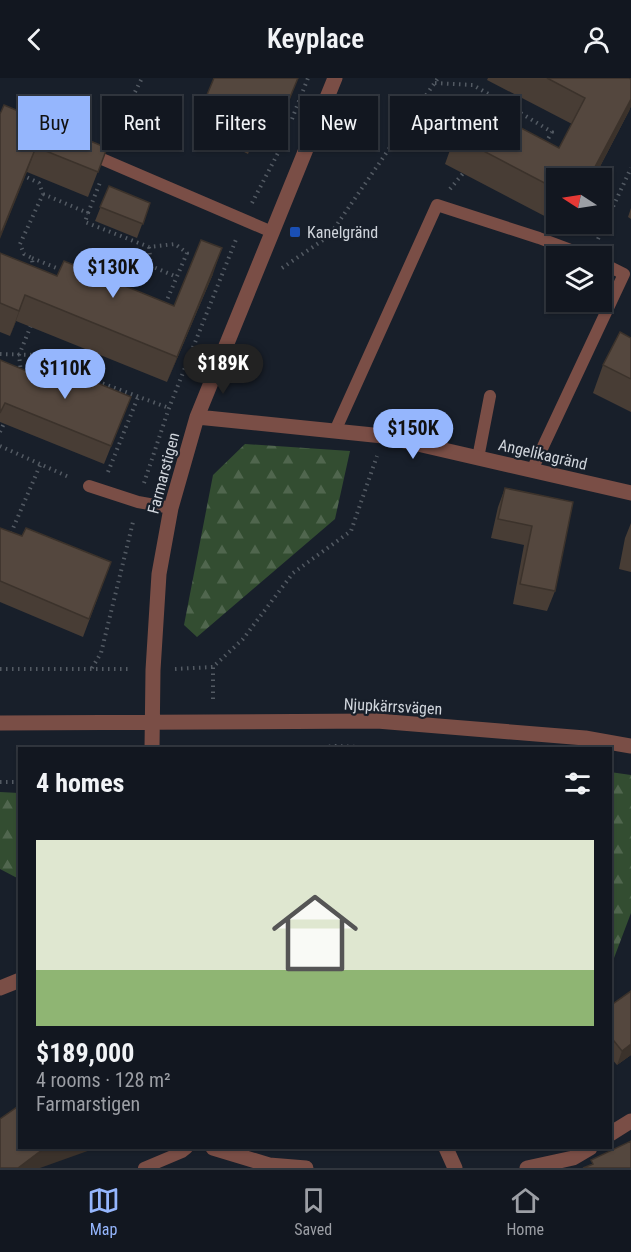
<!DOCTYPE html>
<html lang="en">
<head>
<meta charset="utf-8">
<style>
  body { margin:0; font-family:"Roboto Condensed",sans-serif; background:#1f242d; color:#f1f3f6; height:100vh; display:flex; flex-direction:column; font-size:22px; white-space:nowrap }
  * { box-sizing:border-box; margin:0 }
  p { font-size:20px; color:#9c9fa5 }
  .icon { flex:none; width:33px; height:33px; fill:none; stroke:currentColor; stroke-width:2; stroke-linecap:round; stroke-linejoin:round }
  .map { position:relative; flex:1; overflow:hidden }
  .details { position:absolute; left:18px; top:669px; width:594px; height:402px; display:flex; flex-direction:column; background:#121720; border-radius:0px; box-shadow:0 2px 4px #0004,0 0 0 2px #31363e }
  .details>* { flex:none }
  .hud { position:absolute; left:18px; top:18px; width:596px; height:54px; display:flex; gap:12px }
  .needle { width:39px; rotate:282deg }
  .controls { position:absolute; left:546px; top:90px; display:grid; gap:12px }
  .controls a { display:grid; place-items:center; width:66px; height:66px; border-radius:0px; background:#121720; box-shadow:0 2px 4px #0004,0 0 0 2px #31363e; font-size:30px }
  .price { position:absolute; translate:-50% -51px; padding:0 14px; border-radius:21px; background:#95b6fd; color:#111; font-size:20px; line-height:39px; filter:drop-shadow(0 2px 3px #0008) }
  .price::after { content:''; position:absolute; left:50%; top:36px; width:18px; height:14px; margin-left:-9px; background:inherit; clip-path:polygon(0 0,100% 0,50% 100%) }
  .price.on { background:#222; color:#fff }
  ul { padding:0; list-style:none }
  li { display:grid; align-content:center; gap:12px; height:318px; padding:0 18px }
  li+li { border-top:2px solid #31363e }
  li span { display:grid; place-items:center; height:186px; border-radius:0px; color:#555 }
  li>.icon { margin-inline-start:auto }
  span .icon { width:108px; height:108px; fill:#fffc; stroke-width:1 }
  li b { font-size:26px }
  h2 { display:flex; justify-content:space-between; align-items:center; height:72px; padding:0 18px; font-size:26px }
  .pill { padding:0 21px; border-radius:0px; background:#121720; box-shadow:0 2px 4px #0004,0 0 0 2px #31363e; font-size:21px; line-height:54px }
  .pill.on { background:#95b6fd; color:#111 }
  header { display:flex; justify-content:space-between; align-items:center; height:78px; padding:0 18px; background:#121720; font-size:27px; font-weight:600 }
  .tabs { display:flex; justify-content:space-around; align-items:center; height:84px; border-top:2px solid #31363e; background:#121720; font-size:16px; color:#9c9fa5 }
  .tabs a { display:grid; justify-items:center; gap:3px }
  .tabs .on { color:#95b6fd }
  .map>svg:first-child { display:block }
  .forest { fill:url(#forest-firs) }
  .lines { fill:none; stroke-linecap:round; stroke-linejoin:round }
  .path { stroke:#535a63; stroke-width:4; stroke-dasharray:1.5 4.5; stroke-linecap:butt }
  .service { stroke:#7a4e46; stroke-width:12 }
  .minor { stroke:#7a4e46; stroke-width:15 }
  .wall { fill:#483d35 }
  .shaded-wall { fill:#3b322b }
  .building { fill:#54473e; stroke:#3b322b; stroke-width:1.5 }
  .transit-dot { fill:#1a4fb4; stroke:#181f2a; stroke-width:2 }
  .labels { text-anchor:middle; stroke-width:4.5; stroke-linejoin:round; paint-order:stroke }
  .poi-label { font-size:16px; fill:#d0d5dc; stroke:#181f2a; text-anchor:start }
  .street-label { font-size:16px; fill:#d0d5dc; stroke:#181f2a }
</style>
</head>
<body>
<header><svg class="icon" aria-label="back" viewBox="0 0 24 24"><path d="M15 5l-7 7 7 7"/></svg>Keyplace<svg class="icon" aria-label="person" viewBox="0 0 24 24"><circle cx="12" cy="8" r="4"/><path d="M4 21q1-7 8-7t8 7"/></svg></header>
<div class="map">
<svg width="631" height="1090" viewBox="0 0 631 1090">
  <defs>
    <pattern id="forest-firs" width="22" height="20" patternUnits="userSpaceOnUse" patternTransform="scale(1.5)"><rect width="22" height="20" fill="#334d31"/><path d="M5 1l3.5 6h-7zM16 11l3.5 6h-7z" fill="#50664e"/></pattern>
  </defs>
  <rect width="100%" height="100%" fill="#181f2a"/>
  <path class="forest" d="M245,366L350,373L335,441L197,559L184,547L213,397Z
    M610,694L631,697V835L611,888Z
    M0,714L19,715V801L0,791Z"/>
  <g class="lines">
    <path class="path" d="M435,5L473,7L509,28
      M135,14L142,0
      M292,41L308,0
      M501,42L509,28L552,54L545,66
      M22,97L39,105L43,116L20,166L24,176L32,180L33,191
      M450,111L465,93
      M43,116L88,135L85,144L149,169L175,166L187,175L164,229
      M252,125L279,73
      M88,135L101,102
      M598,161L631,90
      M149,169L151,188
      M32,180L64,193
      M282,190L329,158L438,0
      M120,209L151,188L177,199
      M0,276L36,277L50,287
      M69,293L169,330
      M21,295L19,277L32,245
      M0,354L6,341
      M0,368L71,400
      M108,394L138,319
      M144,405L169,330L237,159
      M11,455L41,385
      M92,590L101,575L133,444
      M0,591H131
      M175,591L213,589L243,561L293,495L351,453L377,378
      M213,621V589
      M311,670L336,668L383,670
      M0,704H20"/>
    <path class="service" d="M88,75L272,154
      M335,353L437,127L539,160L587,178
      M478,380L490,318
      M532,392L624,196L602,185
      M89,408L138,424L171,430
      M144,1090L182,1074L187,1070"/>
    <path class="minor" d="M197,339L383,358L631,415
      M0,645L377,643L585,660L631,668
      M152,670L153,592L159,496L171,430L197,339L335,0
      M0,910L20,902
      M610,1056L631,1043
      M213,1070L269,1087L306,1090
      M446,1070L455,1090
      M527,1090L573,1080L590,1070"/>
  </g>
  <path class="wall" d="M214,0H298L269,73L252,66L248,76L217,60L214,66L194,58L199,44L197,43Z
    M488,0H629L631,1V28L629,33L594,100H556V144L445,86L455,58L559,70L572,46L487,2Z
    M0,36L107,70L88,119L27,94Z
    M109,108L150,125L137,160L95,143Z
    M631,130V141L628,139Z
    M559,146H570L568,150Z
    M0,175L57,198L174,228L213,196L167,304L16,243L10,258L0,254Z
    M631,260V334L593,315L603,287Z
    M0,282L41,299L131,319L104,386L0,344Z
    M505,410L573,424L555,513L547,533L513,526L524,467L491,460L498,429Z
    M631,445V494L619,491L625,460Z
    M0,450L22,458L111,484L83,559L0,524Z
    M631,913V977L617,987L610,979V928Z"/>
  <path class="shaded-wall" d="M631,21V28L629,33L594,100H589Z
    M36,69L27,94L0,161V158Z
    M222,170L213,196L167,304L177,279Z
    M25,217L16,243L10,258L19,233Z
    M631,966V977L617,987L622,973Z
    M50,1070H96L40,1090H18L42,1072Z"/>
  <path class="building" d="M214,0H298L276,53L258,46L255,57L224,40L221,47L201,38L207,25L204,24Z
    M547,0H629L631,1V21L589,100H556V111L455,58L472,24L559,70L585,20Z
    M4,27L107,70L98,94L36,69L0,158V36Z
    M109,108L150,125L143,146L100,129Z
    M201,162L222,170L177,279L25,217L19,233L0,225V175L57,198L64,183L174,228Z
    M620,254L631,260V301L603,287Z
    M0,282L41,299L47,284L131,319L111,368L5,325L0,335Z
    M505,410L573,424L555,513L520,506L532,448L498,441Z
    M0,450L22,458L26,450L111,484L89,541L0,503Z
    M631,913V966L622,973L610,958V928Z
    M20,1027V1070H50L42,1072L18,1090H0V1041Z
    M631,1063V1090H583L593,1086L591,1082Z"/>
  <rect class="transit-dot" x="289" y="148" width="12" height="12" rx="3"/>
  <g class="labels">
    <g class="poi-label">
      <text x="307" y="160">Kanelgränd</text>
    </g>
    <g class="street-label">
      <text transform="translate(543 376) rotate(13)" y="6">Angelikagränd</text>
      <text transform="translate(163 395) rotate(-75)" y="6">Farmarstigen</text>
      <text transform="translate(393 628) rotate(3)" y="6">Njupkärrsvägen</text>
    </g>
  </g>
</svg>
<div class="controls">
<a><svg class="needle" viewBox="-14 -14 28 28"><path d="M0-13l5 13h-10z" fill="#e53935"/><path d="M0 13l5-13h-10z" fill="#9c9fa5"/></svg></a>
<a><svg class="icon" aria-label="layers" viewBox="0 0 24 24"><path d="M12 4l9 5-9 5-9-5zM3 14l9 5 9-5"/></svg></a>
</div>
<b class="price" style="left:113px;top:221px">$130K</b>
<b class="price on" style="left:223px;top:317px">$189K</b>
<b class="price" style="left:65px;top:322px">$110K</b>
<b class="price" style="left:413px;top:382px">$150K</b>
<div class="hud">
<a class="pill on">Buy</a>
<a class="pill">Rent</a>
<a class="pill">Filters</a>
<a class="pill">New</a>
<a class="pill">Apartment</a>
</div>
<section class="details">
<h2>4 homes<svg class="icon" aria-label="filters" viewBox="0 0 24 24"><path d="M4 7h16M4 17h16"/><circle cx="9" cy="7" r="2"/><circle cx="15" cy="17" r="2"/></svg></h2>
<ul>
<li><span style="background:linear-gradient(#dfe7d0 70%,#8fb573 0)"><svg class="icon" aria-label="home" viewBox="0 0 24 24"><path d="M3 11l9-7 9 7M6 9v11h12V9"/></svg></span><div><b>$189,000</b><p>4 rooms · 128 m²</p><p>Farmarstigen</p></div></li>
</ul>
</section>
</div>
<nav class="tabs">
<a class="on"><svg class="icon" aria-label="map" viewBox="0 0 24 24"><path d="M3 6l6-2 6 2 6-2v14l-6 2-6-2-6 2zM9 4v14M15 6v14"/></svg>Map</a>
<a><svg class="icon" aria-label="saved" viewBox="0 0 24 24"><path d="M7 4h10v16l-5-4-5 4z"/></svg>Saved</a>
<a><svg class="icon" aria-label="home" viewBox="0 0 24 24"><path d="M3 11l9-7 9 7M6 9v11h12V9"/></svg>Home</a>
</nav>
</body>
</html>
